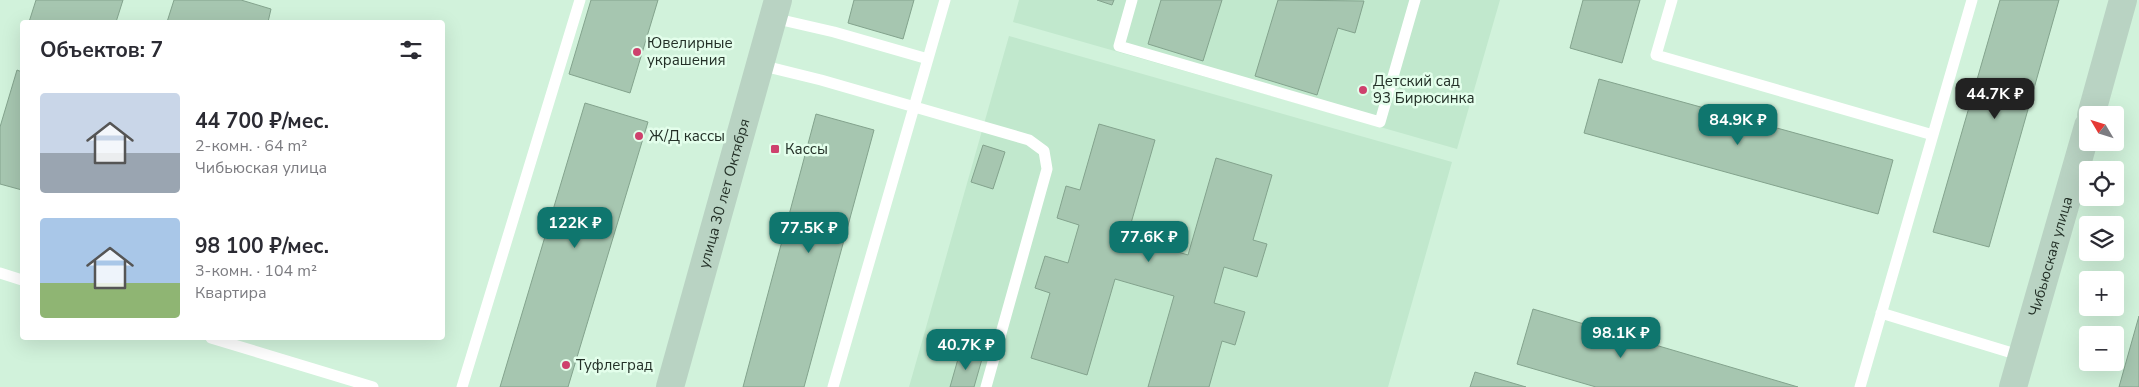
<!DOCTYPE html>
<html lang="ru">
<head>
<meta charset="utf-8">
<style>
  body { margin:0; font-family:"Nunito Sans",sans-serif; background:#f7f7f7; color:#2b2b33; height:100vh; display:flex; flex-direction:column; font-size:19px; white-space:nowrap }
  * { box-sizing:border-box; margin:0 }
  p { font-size:16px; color:#7c7c81 }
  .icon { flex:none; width:28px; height:28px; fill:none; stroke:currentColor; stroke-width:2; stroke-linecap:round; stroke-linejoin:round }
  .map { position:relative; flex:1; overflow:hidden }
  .details { position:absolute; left:20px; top:20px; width:425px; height:320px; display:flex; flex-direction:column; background:#fff; border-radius:5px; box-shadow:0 5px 20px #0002 }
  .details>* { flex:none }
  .needle { width:32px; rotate:308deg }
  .buttons { position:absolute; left:2079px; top:106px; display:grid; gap:10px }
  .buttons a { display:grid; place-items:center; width:45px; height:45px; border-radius:5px; background:#fff; box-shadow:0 5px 20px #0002; font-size:25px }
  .price { position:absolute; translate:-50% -42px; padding:0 11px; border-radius:10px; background:#0f766e; color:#fff; font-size:16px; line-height:32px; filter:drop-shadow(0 1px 2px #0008) }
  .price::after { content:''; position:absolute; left:50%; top:30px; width:15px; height:11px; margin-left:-8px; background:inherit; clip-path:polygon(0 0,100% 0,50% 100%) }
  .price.current { background:#222; color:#fff }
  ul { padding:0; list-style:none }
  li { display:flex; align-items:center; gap:15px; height:125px; padding:0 20px }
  li span { display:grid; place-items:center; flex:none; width:140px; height:100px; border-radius:5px; color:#555 }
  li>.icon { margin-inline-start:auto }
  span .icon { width:60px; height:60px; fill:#fffc; stroke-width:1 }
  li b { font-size:21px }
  h2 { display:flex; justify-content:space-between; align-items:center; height:60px; padding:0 20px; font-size:21px }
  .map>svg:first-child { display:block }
  .built { fill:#c1e8cd }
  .building { fill:#a6c6b0; stroke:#83a38d }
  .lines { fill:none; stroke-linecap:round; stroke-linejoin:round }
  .lane { stroke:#fff; stroke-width:11 }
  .secondary { stroke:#b9d3c3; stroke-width:28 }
  .poi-dot { fill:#ce416d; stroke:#e3feeb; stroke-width:2 }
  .labels { text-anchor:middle; stroke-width:5; stroke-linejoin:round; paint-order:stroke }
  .poi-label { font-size:15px; fill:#233027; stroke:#e3feeb; text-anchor:start }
  .street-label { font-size:15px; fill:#233027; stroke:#e3feeb }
</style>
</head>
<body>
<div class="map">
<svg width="2139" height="387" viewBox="0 0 2139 387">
  <rect width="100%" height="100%" fill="#d1f2db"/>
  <path class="built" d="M1019,0H1500L1457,149L1013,22Z
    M1009,36L1452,162L1388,387H909Z"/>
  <path class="building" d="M36,0H123L116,22H29Z
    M174,0H241L271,9L268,22H167Z
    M591,0H658L630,93L569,74Z
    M854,0H914L903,39L848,23Z
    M1097,0H1114L1112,5Z
    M1161,0H1222L1203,61L1148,44Z
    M1278,0L1364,1L1355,33L1338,28L1317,95L1255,76Z
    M1583,0H1640L1622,63L1570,48Z
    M2000,0H2059L1989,247L1933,232Z
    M17,70L22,72V190L0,184V127Z
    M1599,79L1893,160L1878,214L1584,133Z
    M585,103L648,122L568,387H500Z
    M816,114L874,130L804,387H743Z
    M1099,124L1155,140L1127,237L1188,255L1216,158L1272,175L1253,240L1267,244L1257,277L1224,267L1214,303L1245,312L1235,345L1222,341L1209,387H1148L1174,296L1115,279L1087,375L1031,358L1050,293L1035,288L1045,256L1068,263L1079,225L1057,218L1066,186L1080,190Z
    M983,145L1005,152L993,189L971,182Z
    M1533,309L1798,387H1596L1517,364Z
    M2139,316V387H2119Z
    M960,352L982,359L974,387H950Z
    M1475,372L1526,387H1470Z"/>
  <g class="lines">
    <path class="lane" d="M1132,0L1119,46L1380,122L1415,0
      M1672,0L1656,55L1933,135
      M773,18L834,32L928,59
      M760,65L821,80L1029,140L1044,151L1047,169L986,387
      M0,273L22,280
      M1881,313L2022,356
      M211,338L373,387
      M462,387L580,0
      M833,387L945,0
      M1860,387L1972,0"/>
    <g class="secondary">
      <path d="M2091,115L2123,0"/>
      <path id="s1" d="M670,387L778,0"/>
      <path id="s2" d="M2013,387L2088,126"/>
    </g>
  </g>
  <g class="poi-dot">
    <circle cx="637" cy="52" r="5"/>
    <circle cx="1363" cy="90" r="5"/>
    <circle cx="639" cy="136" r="5"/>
    <rect x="770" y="144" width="10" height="10" rx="2.5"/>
    <circle cx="566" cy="365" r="5"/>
  </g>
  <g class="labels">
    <g class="poi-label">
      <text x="647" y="48">Ювелирные<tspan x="647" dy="17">украшения</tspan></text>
      <text x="1373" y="86">Детский сад<tspan x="1373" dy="17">93 Бирюсинка</tspan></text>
      <text x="649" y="141">Ж/Д кассы</text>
      <text x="785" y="154">Кассы</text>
      <text x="576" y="370">Туфлеград</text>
    </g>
    <g class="street-label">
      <text dy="5" stroke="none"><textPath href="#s1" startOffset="201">улица 30 лет Октября</textPath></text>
      <text dy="5" stroke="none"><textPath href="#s2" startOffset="136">Чибьюская улица</textPath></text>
    </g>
  </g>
</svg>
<div class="buttons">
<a><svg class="needle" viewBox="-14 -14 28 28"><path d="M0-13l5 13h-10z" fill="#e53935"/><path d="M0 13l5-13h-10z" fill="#7c7c81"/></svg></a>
<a><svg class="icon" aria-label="locate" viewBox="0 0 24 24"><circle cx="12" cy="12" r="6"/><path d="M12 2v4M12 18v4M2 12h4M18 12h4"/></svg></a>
<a><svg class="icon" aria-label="layers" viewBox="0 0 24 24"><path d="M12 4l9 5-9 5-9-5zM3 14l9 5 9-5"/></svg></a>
<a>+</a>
<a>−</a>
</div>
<b class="price current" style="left:1995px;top:120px">44.7K ₽</b>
<b class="price" style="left:1738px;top:146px">84.9K ₽</b>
<b class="price" style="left:575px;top:249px">122K ₽</b>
<b class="price" style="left:809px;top:254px">77.5K ₽</b>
<b class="price" style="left:1149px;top:263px">77.6K ₽</b>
<b class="price" style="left:1621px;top:359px">98.1K ₽</b>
<b class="price" style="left:966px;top:371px">40.7K ₽</b>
<section class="details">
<h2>Объектов: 7<svg class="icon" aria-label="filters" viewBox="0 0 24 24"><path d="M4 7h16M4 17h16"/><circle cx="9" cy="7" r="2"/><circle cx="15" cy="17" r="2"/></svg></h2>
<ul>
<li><span style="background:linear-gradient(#c9d6e8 60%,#9aa5b1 0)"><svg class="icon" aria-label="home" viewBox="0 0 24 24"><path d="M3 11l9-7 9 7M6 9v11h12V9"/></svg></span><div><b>44 700 ₽/мес.</b><p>2-комн. · 64 m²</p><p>Чибьюская улица</p></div></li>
<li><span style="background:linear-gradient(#a9c7e8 65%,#8fb573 0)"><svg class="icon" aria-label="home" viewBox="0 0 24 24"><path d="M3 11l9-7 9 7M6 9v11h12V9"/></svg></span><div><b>98 100 ₽/мес.</b><p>3-комн. · 104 m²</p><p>Квартира</p></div></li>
</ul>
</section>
</div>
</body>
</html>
